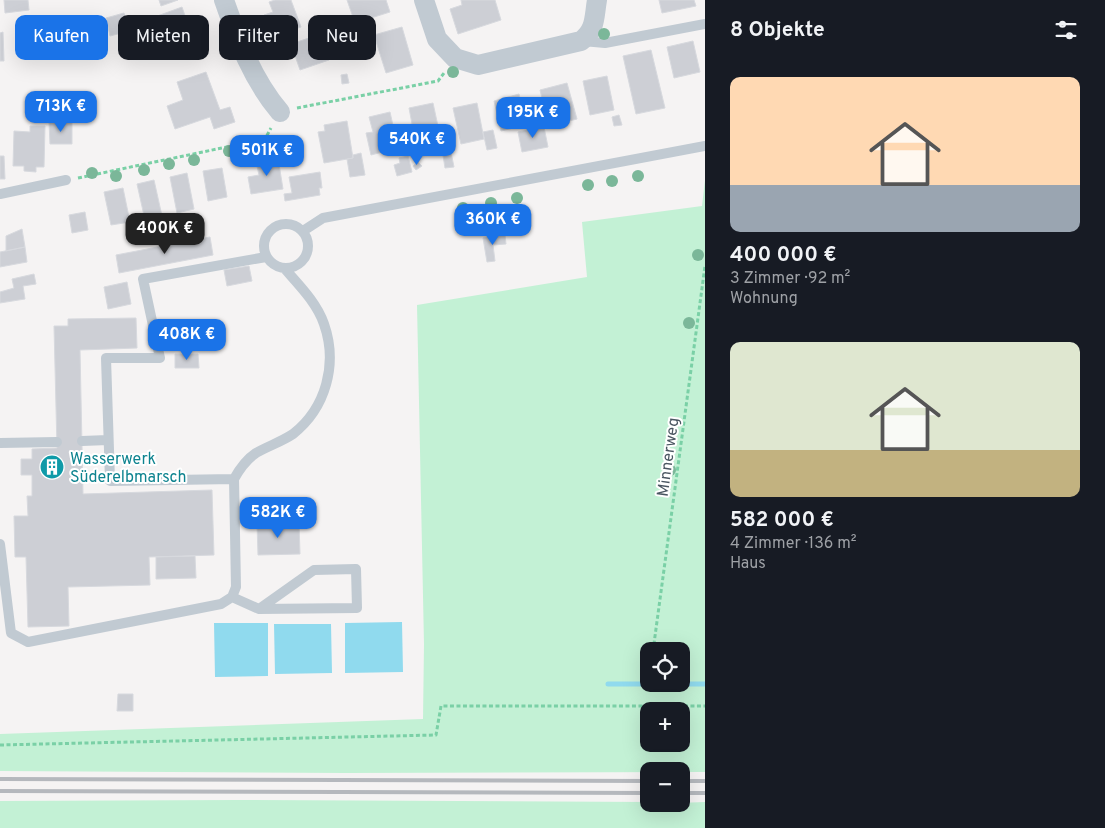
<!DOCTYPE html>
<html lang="de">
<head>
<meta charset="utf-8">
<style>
  body { margin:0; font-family:Overpass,sans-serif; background:#242831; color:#f1f3f6; height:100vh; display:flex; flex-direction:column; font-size:19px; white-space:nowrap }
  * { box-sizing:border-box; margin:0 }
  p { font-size:16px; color:#9ea1a6 }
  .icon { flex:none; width:28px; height:28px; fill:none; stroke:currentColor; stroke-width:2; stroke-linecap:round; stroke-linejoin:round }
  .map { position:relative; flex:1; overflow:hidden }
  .panel { display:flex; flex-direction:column; background:#171b24; width:400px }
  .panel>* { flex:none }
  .hud { position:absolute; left:15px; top:15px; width:475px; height:45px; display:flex; gap:10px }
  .tools { position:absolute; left:640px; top:642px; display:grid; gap:10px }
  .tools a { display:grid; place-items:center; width:50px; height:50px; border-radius:10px; background:#171b24; box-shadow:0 5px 20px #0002; font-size:25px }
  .price { position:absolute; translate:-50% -42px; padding:0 11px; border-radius:10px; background:#1a73e8; color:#fff; font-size:16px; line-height:32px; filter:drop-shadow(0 1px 2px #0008) }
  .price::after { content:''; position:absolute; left:50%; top:30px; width:15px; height:11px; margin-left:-8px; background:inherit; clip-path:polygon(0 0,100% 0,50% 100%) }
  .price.on { background:#222; color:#fff }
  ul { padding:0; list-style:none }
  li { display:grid; align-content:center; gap:10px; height:265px; padding:0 25px }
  li span { display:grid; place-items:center; height:155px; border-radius:10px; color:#555 }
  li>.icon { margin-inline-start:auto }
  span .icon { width:90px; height:90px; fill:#fffc; stroke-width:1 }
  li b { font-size:21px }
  h2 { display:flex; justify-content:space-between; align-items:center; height:60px; padding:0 25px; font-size:21px }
  .chip { padding:0 18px; border-radius:10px; background:#171b24; box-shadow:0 5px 20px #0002; font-size:18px; line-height:45px }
  .chip.on { background:#1a73e8; color:#fff }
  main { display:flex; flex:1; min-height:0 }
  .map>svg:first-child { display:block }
  .green { fill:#c3f1d5; fill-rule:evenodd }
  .water { fill:#90daee }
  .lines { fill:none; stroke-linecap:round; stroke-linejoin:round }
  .stream { stroke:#90daee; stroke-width:5 }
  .building { fill:#cdcfd5; stroke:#d7d9de }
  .path { stroke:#7ad0a6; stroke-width:3; stroke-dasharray:4 2.5; stroke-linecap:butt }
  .service { stroke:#c1cad2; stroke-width:10 }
  .minor { stroke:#c1cad2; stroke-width:20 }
  .rail { stroke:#b5b8bd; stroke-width:4 }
  .tree { fill:#7bb799 }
  .labels { text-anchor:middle; stroke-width:4; stroke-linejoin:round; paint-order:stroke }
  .street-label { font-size:16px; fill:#4a5661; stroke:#fff }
  .culture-label { font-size:16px; fill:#0d838f; stroke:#fff; text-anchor:start }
</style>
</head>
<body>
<main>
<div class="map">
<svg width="705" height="828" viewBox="0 0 705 828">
  <rect width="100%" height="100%" fill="#f5f3f3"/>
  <path class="green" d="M705,180V772L345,773L0,771V734L423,719L424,644L417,305L587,277L582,222L702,206ZM681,651V684H649V651ZM681,711V744H649V711Z
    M236,800L649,802V804L705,802V828H0V801Z"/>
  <path class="water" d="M402,622L403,672L345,673V623Z
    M214,623H268V676L215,677Z
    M274,624H331L332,673L275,674Z"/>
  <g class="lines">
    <path class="stream" d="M608,684H649
      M679,684H705"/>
  </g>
  <path class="building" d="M4,0H28L29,10L5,13Z
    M159,0H178L161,6Z
    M275,0H291L301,27L272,37L264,15L273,12L269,2Z
    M347,0H386L390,12L355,23Z
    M461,0H495L501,20L458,34L450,9L462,5Z
    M659,0H694L696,6L662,13Z
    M182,7L194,42L157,55L152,41L159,38L152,18Z
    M124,13L129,31L110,36L106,18Z
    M323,18L328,32L313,37L308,23Z
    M368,22L372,32L359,37L355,27Z
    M402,27L413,65L386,73L374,35Z
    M3,32L4,61H0V33Z
    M321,34L329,60L300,70L291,44Z
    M693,41L700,72L674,78L667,47Z
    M651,50L665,108L636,114L623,56Z
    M206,72L220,110L230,107L235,122L214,129L210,117L175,129L167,106L183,100L177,82Z
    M347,74L349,83L342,84L341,75Z
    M607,76L614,110L590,115L583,81Z
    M567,83L577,119L549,126L540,90Z
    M519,94L526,125L501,131L494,101Z
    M433,103L441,140L412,146L407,125L412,124L409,108Z
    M477,103L484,139L461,144L453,108Z
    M390,112L398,148L371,155L366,133L373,132L369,117Z
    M619,115L622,125L614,126L612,117Z
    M72,121V144H50L49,122Z
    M347,121L353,158L324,163L318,132L325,131L324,125Z
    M30,126H45L44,167H36V172L24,171V166H13L14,131L30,132Z
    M544,127L548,147L522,152L518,132Z
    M493,130L497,148L487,150L483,132Z
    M449,142L454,167L445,168L441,143Z
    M361,153L365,175L350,177L347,159L353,158V155Z
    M0,156H4L5,179H0Z
    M408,156L412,172L397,176L394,165L400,163L399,158Z
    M278,158L283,189L251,194L248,177L259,175L256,162Z
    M418,162L422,166L416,170L413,166Z
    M222,168L227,197L208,201L203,171Z
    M320,172L322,188H319L320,195L285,201L284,194L292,193L289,177Z
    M187,173L194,209L177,213L170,177Z
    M154,180L162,216L145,220L137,184Z
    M123,188L130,222L111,225L104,192Z
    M85,212L88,230L72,233L69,215Z
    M22,229L25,247L6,251V236Z
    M505,235L506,244L493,245L495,261L487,262L483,238Z
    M210,237L213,255L119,273L116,255Z
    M25,247L27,262L0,267V252Z
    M249,266L252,281L227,286L224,270Z
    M34,274L36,284L23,286L25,299L0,303V292L14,288L12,279Z
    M127,282L131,304L108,309L104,287Z
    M136,318L137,348L80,350L83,494L212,490L214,555L149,557L150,585L68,587L69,626L28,627L26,557H15L14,516H28L27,496H32V475H21V459H32V449L57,448L54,326H68V319Z
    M175,354H198L199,368H175Z
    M299,523L300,554L258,555L257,524Z
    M195,556L196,578L156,579V557Z
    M118,694H133V711H117Z"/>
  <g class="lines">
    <path class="path" d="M297,108L438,81L444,73
      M78,178L265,139L271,128
      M653,651L705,266
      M0,745L436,735L441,706H705"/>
    <path class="service" d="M583,41L605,43L705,24
      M0,194L66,180
      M264 246a22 22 0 1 1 44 0a22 22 0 1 1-44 0Z
      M303,231L323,218L705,146
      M82,441L108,440
      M0,443L57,442
      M234,479C239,470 247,459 256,453C268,446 281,442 293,434C326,408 338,364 324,324C317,303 299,285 285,269
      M0,544L11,633L28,642L221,604L232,597L236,587L234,479L110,481L106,358H160L143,279L266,257
      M232,597L259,609L357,608L356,569L314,570L259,609"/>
    <path class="minor" d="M224,0C238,40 252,79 280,112
      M424,0L437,39L455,58L478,65L581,41C596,30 594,17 597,0"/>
    <path class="rail" d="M0,779L649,781
      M681,781H705
      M0,791L649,793
      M681,793H705"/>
  </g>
  <g class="tree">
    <circle cx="604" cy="34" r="6"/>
    <circle cx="453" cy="72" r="6"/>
    <circle cx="257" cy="146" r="6"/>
    <circle cx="229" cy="151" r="6"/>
    <circle cx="194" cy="160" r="6"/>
    <circle cx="169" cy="164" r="6"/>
    <circle cx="144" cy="170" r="6"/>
    <circle cx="92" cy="173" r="6"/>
    <circle cx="116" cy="176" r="6"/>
    <circle cx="638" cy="176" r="6"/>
    <circle cx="612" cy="181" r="6"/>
    <circle cx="588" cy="185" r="6"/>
    <circle cx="517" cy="198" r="6"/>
    <circle cx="491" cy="203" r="6"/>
    <circle cx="463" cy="208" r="6"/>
    <circle cx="698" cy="255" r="6"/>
    <circle cx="689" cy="323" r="6"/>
    <circle cx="670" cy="470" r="6"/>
  </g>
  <defs>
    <symbol id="building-disc" viewBox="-11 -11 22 22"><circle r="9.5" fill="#0f9aa8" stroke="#fff"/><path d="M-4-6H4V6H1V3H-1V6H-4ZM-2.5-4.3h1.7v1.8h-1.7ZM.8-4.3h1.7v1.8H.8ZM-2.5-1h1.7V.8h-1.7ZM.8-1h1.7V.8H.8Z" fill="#fff"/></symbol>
  </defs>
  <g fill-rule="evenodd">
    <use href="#building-disc" x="38" y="453" width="28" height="28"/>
  </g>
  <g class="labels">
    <g class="street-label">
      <text transform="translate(667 457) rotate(-82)" y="6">Minnerweg</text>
    </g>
    <g class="culture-label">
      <text x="70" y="464">Wasserwerk<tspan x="70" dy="18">Süderelbmarsch</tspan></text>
    </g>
  </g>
</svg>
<div class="tools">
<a><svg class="icon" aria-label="locate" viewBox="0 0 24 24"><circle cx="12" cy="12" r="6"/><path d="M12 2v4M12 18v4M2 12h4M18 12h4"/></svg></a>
<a>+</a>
<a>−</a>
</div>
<b class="price" style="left:61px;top:133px">713K €</b>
<b class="price" style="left:533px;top:139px">195K €</b>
<b class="price" style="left:417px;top:166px">540K €</b>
<b class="price" style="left:267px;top:177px">501K €</b>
<b class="price" style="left:493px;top:246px">360K €</b>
<b class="price on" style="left:165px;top:255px">400K €</b>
<b class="price" style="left:187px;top:361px">408K €</b>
<b class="price" style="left:278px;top:539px">582K €</b>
<div class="hud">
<a class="chip on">Kaufen</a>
<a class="chip">Mieten</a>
<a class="chip">Filter</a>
<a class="chip">Neu</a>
</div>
</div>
<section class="panel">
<h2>8 Objekte<svg class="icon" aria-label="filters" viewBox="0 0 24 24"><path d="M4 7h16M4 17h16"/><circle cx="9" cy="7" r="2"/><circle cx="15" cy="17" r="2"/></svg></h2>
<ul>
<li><span style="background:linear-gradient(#ffd9b3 70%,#9aa5b1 0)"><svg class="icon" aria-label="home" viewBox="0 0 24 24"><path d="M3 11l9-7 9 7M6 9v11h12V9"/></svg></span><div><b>400 000 €</b><p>3 Zimmer · 92 m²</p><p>Wohnung</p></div></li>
<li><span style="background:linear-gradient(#dfe7d0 70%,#c2b280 0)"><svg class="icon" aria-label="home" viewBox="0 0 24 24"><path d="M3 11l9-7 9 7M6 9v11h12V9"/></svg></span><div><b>582 000 €</b><p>4 Zimmer · 136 m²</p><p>Haus</p></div></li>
</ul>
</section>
</main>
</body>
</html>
